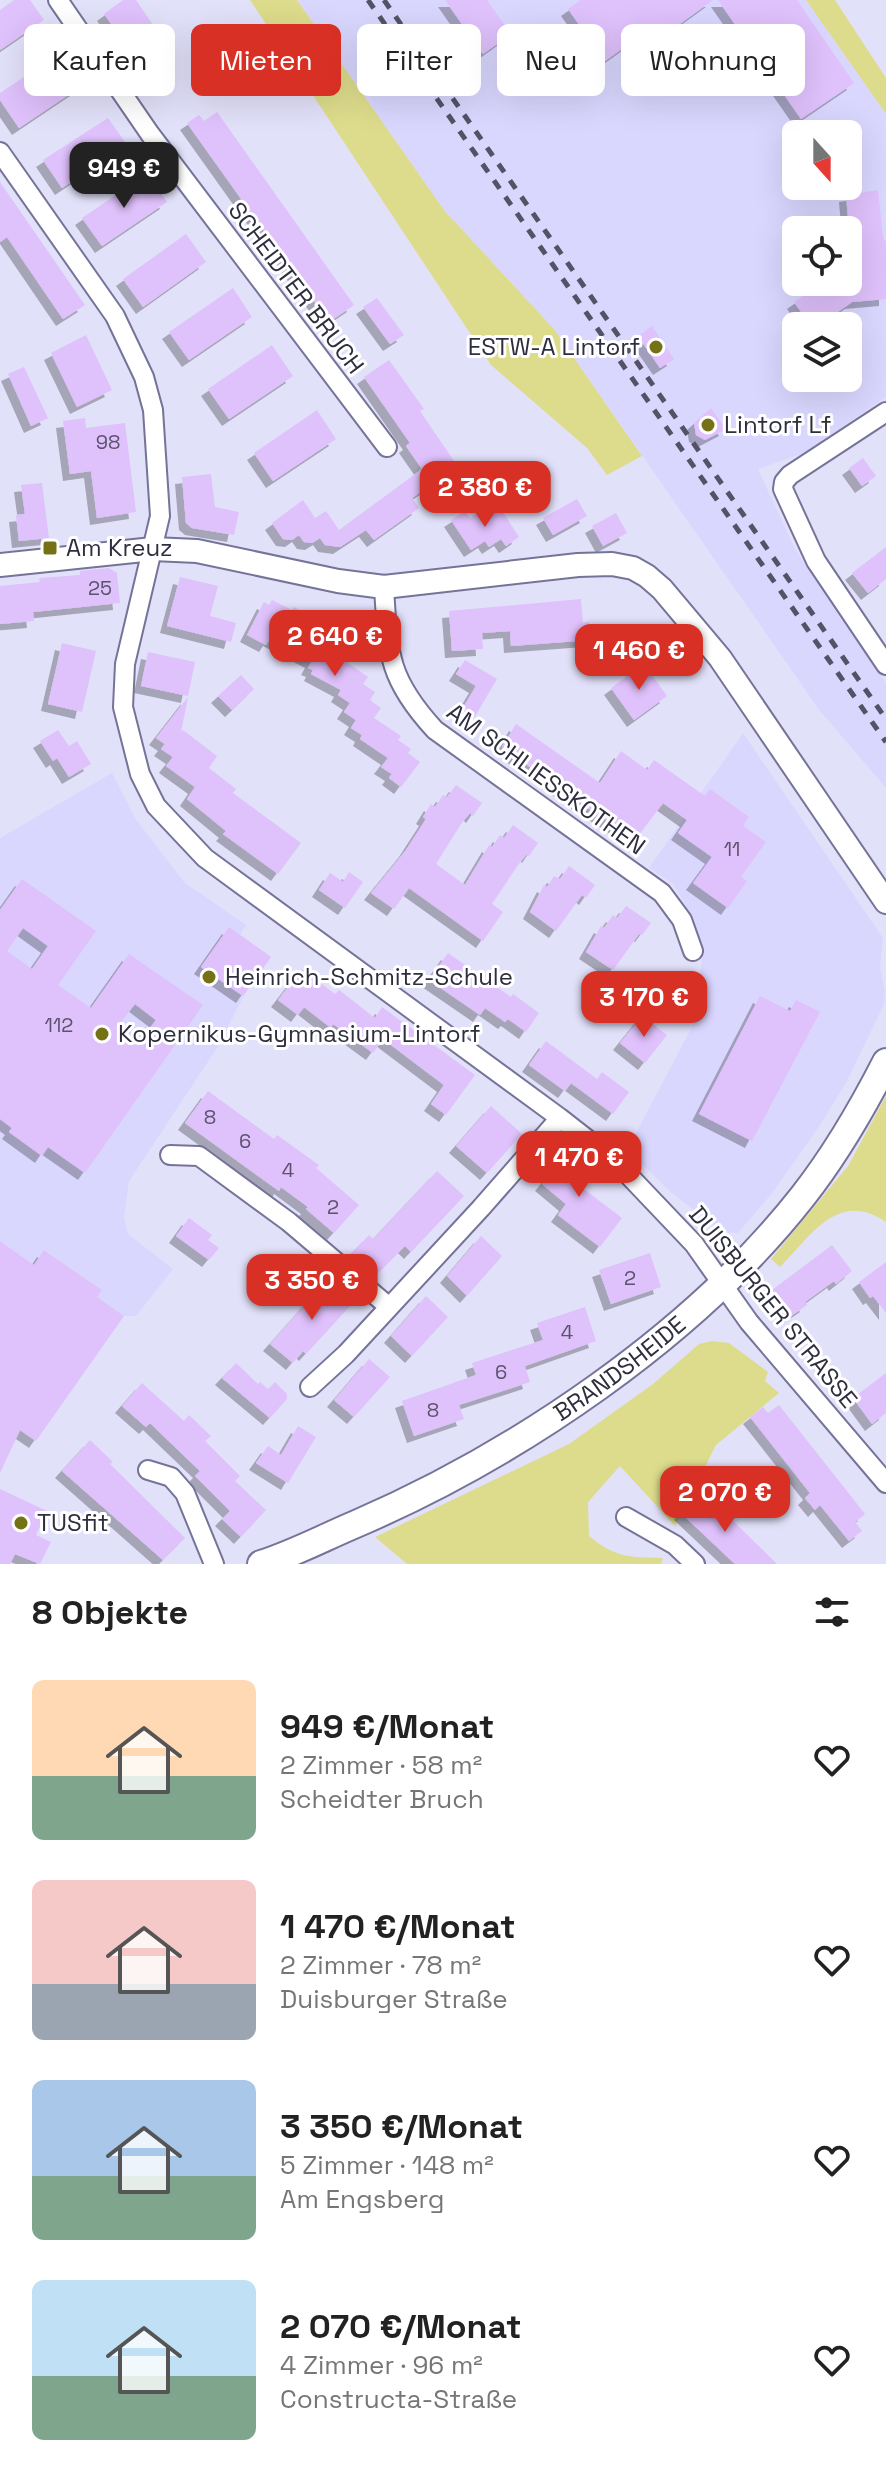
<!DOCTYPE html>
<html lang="de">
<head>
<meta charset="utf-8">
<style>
  body { margin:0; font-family:"Space Grotesk",sans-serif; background:#f2f2f2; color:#222; height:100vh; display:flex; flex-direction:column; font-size:30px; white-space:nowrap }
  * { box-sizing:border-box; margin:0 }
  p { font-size:26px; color:#767676 }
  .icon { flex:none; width:44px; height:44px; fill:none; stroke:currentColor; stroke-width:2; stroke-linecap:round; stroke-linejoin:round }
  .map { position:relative; height:1564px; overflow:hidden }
  .details { display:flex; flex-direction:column; background:#fff; flex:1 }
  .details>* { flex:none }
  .banner { position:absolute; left:24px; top:24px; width:838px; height:72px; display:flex; gap:16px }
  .needle { width:52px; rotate:159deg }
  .tools { position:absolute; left:782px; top:120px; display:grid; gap:16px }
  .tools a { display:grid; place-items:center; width:80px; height:80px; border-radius:12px; background:#fff; box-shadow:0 8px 32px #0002; font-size:40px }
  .price { position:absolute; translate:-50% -68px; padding:0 18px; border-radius:16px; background:#d93025; color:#fff; font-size:26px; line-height:52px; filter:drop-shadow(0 2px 4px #0008) }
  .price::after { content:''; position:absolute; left:50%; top:48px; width:24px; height:18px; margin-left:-12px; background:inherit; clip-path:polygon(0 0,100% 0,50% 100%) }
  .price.selected { background:#222; color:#fff }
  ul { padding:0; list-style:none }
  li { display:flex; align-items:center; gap:24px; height:200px; padding:0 32px }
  li span { display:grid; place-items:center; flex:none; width:224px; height:160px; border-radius:12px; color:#555 }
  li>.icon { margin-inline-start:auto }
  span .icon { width:96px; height:96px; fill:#fffc; stroke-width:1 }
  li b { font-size:34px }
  h2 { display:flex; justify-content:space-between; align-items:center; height:96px; padding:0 32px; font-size:34px }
  .chip { padding:0 28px; border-radius:12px; background:#fff; box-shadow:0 8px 32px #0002; font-size:28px; line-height:72px }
  .chip.selected { background:#d93025; color:#fff }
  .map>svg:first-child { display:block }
  .built { fill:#dad7ff; fill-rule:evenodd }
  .green { fill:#dddc8c }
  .building { fill:#dfc1fb; fill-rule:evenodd; filter:url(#shadow) }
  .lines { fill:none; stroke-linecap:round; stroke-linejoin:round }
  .minor-casing { stroke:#767398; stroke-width:22 }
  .tertiary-casing { stroke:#767398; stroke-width:26 }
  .secondary-casing { stroke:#767398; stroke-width:30 }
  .minor { stroke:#fff; stroke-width:18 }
  .tertiary { stroke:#fff; stroke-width:22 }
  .secondary { stroke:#fff; stroke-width:26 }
  .rail { stroke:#545365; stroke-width:5; stroke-dasharray:10 10; stroke-linecap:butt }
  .poi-dot { fill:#747215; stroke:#fff; stroke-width:3 }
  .labels { text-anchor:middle; stroke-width:6; stroke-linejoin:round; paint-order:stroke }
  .number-label { font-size:20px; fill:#5b536d }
  .street-label { font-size:24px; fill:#2f2e3e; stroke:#fff }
  .poi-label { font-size:24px; fill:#2f2e3e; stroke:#fff; text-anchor:start }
</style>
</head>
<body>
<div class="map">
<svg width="886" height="1564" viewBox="0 0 886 1564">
  <defs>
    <filter id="shadow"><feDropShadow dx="-7" dy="7" stdDeviation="0" flood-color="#0004"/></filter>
  </defs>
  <rect width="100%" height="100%" fill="#e2e1fa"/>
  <path class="built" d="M297,0H806L886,114V397L804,453L758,469L795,549L886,683V788L820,711L554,329L444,210ZM796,134H848V186H796ZM796,230H848V282H796ZM796,326H848V378H796Z
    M743,733L883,938L880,968L885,991L884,1004L847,1081L820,1125L773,1192L738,1233L722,1232L672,1193L627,1150L694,1023L703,950L692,916L673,884L649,868Z
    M112,773L135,818L184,882L246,925L240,935L271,957L243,997L219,1045L129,1181L124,1217L128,1234L173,1269L136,1316H124L97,1297L102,1290L45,1250L34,1265L0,1241V838Z"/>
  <path class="green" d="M250,0H297L444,210L554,329L642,456L607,475L587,448L491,365Z
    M806,0H835L886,78V114Z
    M886,1096V1222C838,1189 811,1236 780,1267L771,1259L848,1166Z
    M712,1341L729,1343L768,1372L765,1381L779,1393L716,1445L675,1526L620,1466L588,1502L589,1536C615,1558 630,1557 663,1558L661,1564H407L375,1537L569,1444L653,1384L699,1344Z"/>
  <path class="building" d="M14,0H30L44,20L0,50V10Z
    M123,0H136L168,47L154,57L170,79L158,88L104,14Z
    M445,0H487L511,34L483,54Z
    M581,0H713L673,29L689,51L669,65L646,32L605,61L568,9Z
    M718,0H797L854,83L801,119Z
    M61,52L83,85L19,128L0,100V93Z
    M217,112L354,305L329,322L187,123L199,115L204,121Z
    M108,118L127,145L62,188L43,160Z
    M147,174L167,202L102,246L82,218Z
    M0,182L85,305L63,319L7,237L0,242Z
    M878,190L883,237L886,242V299L852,302L818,326H811L794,302L823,282H848L850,241L846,195Z
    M186,234L206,262L143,307L123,279Z
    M233,288L252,317L189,360L169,332Z
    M377,298L404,335L390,344L363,307Z
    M652,326L674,359L660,368L638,336Z
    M86,335L112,390L77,407L51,353Z
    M272,345L293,376L229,419L208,389Z
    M389,360L424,409L420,411L458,467L412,498L419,508L374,540L366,530L340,547L325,545L320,538L312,543L304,542L299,535L292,540L283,539L272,523L303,500L315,518L326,511L339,530L422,469L406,446L410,443L364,377Z
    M24,367L48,418L31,426L8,374Z
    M711,408L726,429L705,440L696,435L694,423Z
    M317,410L336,439L273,481L254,453Z
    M85,418L86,428L125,423L136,512L97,518L91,471L70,474L63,421Z
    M863,458L876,476L862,486L849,468Z
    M211,474L215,507L239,512L234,535L192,528L186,523L182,477Z
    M42,483L49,538L19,541L16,515L25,514L21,485Z
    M577,499L587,516L553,535L543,518Z
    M501,509L519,537L506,546L501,539L489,547L485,541L471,550L451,520L465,511L470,518L483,510L487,517Z
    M616,513L627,533L603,546L592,526Z
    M886,547V579L868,593L852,573Z
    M109,568L117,573L120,603L33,612L34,621L0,624V586L40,582L39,578L80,575V571Z
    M180,577L218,586L210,616L236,623L231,642L167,626Z
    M581,599L583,623L589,622L591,640L511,646L510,631L482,633L483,649L452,651L449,611Z
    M272,600L292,610L294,607L348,637L345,641L351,645L344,660L368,677L363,684L375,692L370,700L381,708L374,718L401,736L398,740L411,749L408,753L420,762L401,787L389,778L392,774L381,767L388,758L360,739L362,735L351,728L356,720L344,712L350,703L338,695L341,690L311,674L313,670L308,668L312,661L270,639L266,645L247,635L264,602L269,605Z
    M62,643L96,651L82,712L48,704Z
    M148,652L195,662L188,696L141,686Z
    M465,660L497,679L474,718L461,711L476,686L456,674Z
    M644,664L667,696L634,720L611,688Z
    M241,675L254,689L232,710L218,696Z
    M188,697L181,732L183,730L217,756L209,768L236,789L233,793L301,843L278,874L223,834L226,831L187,799L195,787L166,766L173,757L161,749L165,744L156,738Z
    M516,724L600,783L621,751L647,770L654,760L705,796L710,789L749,817L743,826L766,842L741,877L747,881L728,908L693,883L712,857L678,833L687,820L663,803L636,839L583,805L502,747Z
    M58,730L69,746L77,741L91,764L69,777L57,758L53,761L40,741Z
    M456,785L482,803L473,816L470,813L461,824L436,864L465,885L489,845L492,847L500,835L504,838L513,825L538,843L529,856L527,854L518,865L492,904L503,912L483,941L409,888L394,909L371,893L406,850L426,819L423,817L431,804L435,807L443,795L447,797Z
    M569,866L595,885L586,898L582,895L556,931L530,912L544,885L547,887L554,876L560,879Z
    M349,872L363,882L345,908L319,890L330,873L343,882Z
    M22,879L96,931L58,985L91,1008L129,954L203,1005L85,1173L48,1147L42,1156L9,1132L12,1128L0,1119V910ZM23,928L48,946L32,969L7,951ZM135,1004L156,1020L138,1044L117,1027Z
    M626,906L651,923L642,935L639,934L613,970L586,952L601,926L604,928L613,915L617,918Z
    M229,927L271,957L243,996L201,967Z
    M448,953L511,997L513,994L539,1013L526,1032L508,1019L505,1022L485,1008L480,1015L429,980Z
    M302,969L335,994L339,990L375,1018L382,1007L475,1075L446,1115L431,1104L444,1085L383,1039L373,1053L333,1024L331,1028L304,1007L298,1015L278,1000Z
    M651,984L669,998L658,1013L639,999Z
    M760,996L790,1011L796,1000L820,1012L752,1141L699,1114Z
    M642,1016L667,1035L645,1063L620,1043Z
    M546,1041L597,1079L602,1072L629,1092L613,1114L571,1083L565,1091L529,1065Z
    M208,1091L274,1139L277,1135L319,1165L316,1168L359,1205L334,1233L306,1209L308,1207L281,1187L279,1191L185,1123Z
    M491,1106L522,1134L487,1173L456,1146Z
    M567,1142L585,1157L568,1177L622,1218L600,1247L558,1215L566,1204L542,1184L556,1167L550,1162Z
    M437,1171L464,1196L411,1252L405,1246L375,1276L351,1254L369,1235L373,1239Z
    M189,1218L212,1235L208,1240L219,1248L209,1260L176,1236Z
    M481,1236L502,1256L467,1296L447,1276Z
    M0,1241L34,1265L44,1250L102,1290L97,1297L124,1316L36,1441L20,1430L0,1473Z
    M832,1245L852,1271L836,1284L834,1281L805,1302L807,1305L791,1316L772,1290Z
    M650,1253L661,1287L611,1304L599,1270Z
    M886,1262V1313L873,1296L870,1298L859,1282Z
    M327,1280L352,1304L306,1354L303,1351L293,1363L270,1344Z
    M426,1296L448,1317L412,1356L391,1336Z
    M585,1307L596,1341L525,1366L530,1382L459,1405L464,1419L414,1436L402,1401L476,1375L472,1363L543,1340L537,1323Z
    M369,1359L390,1377L354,1417L334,1400Z
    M236,1363L258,1384L260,1382L268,1389L275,1382L287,1394V1399L270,1418L222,1378Z
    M886,1373V1413L872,1424L853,1398Z
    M142,1383L184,1421L189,1415L211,1436L205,1441L240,1476L235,1481L266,1510L241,1537L222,1519L230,1511L195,1476L200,1471L150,1423L146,1427L122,1406Z
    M779,1405L865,1514L855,1522L862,1531L849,1541L820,1505L815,1510L805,1498L810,1493L750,1417L763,1407L768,1413Z
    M298,1426L316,1437L288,1483L256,1463L268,1446L281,1455Z
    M90,1440L113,1462L110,1464L185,1538L163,1560L62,1471Z
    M0,1489L47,1511L36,1535L51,1542L40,1564L15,1554L10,1564H0Z
    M707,1497L731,1519L777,1564H735L681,1513L692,1501L698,1506Z"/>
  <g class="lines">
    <defs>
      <path id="minor" d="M58,0L150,134L387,447
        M0,152L115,316L144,377L153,410L160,516L125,664L123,707L140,774L156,806L205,858L560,1118L615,1161L694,1244L749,1322L886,1483
        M886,412L790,475L784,482L783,489L816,561L886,665
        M384,587C388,654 388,679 435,730L662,893L682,920L693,951
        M170,1155L199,1156L289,1222L388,1306
        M310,1387L346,1354L481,1208L560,1118
        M148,1470L171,1477L185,1493L214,1564
        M626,1517L675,1545L695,1564"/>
      <path id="tertiary" d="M0,565L153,549L197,551L338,581L384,587L578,565L612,564L633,568L647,576L662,589L720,658L886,902"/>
      <g id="secondary">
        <path id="s1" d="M261,1564C293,1554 325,1537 356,1524C518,1454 694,1335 803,1196C836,1154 862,1109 886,1062"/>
      </g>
    </defs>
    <use href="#minor" class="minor-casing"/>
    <use href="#tertiary" class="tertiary-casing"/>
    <use href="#secondary" class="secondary-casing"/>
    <use href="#minor" class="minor"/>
    <use href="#tertiary" class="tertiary"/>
    <use href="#secondary" class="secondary"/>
    <path class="rail" d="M368,0L886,742
      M384,0L886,719"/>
  </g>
  <g class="poi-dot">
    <circle cx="656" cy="347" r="8"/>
    <circle cx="708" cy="425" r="8"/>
    <rect x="42" y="540" width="16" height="16" rx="4"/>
    <circle cx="209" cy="977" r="8"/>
    <circle cx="102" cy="1034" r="8"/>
    <circle cx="21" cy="1523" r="8"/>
  </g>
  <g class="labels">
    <g class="number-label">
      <text x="108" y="449">98</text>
      <text x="100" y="595">25</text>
      <text x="732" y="856">11</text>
      <text x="59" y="1032">112</text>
      <text x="210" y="1124">8</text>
      <text x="245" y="1148">6</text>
      <text x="288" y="1177">4</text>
      <text x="333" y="1214">2</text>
      <text x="630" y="1285">2</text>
      <text x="567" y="1339">4</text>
      <text x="501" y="1379">6</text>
      <text x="433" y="1417">8</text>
    </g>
    <g class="street-label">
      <text transform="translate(296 288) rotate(53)" y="8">SCHEIDTER BRUCH</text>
      <text transform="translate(546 779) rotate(36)" y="8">AM SCHLIESSKOTHEN</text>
      <text transform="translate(773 1307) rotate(51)" y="8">DUISBURGER STRASSE</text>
      <text dy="8" stroke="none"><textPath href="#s1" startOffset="410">BRANDSHEIDE</textPath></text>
    </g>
    <g class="poi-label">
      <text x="640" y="355" text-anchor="end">ESTW-A Lintorf</text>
      <text x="724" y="433">Lintorf Lf</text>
      <text x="66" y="556">Am Kreuz</text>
      <text x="225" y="985">Heinrich-Schmitz-Schule</text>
      <text x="118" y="1042">Kopernikus-Gymnasium-Lintorf</text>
      <text x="37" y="1531">TUSfit</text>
    </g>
  </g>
</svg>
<div class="tools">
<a><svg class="needle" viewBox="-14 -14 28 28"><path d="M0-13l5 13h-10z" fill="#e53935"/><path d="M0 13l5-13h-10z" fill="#767676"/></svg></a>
<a><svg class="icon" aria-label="locate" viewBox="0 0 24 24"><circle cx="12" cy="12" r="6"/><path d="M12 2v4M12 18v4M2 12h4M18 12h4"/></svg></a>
<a><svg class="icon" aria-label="layers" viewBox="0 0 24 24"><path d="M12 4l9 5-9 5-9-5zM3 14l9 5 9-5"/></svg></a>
</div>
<b class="price selected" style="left:124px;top:210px">949 €</b>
<b class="price" style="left:485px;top:529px">2 380 €</b>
<b class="price" style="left:335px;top:678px">2 640 €</b>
<b class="price" style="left:639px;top:692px">1 460 €</b>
<b class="price" style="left:644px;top:1039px">3 170 €</b>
<b class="price" style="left:579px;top:1199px">1 470 €</b>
<b class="price" style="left:312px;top:1322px">3 350 €</b>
<b class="price" style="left:725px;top:1534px">2 070 €</b>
<div class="banner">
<a class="chip">Kaufen</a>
<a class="chip selected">Mieten</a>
<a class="chip">Filter</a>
<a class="chip">Neu</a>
<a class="chip">Wohnung</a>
</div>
</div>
<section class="details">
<h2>8 Objekte<svg class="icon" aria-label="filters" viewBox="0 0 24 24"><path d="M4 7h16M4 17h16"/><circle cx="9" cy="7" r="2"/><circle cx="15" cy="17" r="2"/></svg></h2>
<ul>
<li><span style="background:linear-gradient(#ffd9b3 60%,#7fa58c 0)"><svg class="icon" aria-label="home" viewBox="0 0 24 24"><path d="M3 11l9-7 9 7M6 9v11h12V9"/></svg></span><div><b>949 €/Monat</b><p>2 Zimmer · 58 m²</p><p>Scheidter Bruch</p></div><svg class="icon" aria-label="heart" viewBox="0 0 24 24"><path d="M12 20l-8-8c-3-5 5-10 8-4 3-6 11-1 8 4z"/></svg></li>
<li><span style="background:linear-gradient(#f6c9c9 65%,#9aa5b1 0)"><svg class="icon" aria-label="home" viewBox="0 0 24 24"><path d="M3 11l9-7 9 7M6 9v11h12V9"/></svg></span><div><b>1 470 €/Monat</b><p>2 Zimmer · 78 m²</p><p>Duisburger Straße</p></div><svg class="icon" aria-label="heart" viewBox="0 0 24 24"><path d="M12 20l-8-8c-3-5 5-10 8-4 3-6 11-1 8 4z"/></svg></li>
<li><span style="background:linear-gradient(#a9c7e8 60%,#7fa58c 0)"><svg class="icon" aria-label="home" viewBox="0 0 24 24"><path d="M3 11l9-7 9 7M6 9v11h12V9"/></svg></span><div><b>3 350 €/Monat</b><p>5 Zimmer · 148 m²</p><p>Am Engsberg</p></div><svg class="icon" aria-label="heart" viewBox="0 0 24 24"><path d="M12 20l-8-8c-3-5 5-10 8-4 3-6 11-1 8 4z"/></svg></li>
<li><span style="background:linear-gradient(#bfe0f5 60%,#7fa58c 0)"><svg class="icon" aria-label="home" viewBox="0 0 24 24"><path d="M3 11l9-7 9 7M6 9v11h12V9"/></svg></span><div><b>2 070 €/Monat</b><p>4 Zimmer · 96 m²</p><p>Constructa-Straße</p></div><svg class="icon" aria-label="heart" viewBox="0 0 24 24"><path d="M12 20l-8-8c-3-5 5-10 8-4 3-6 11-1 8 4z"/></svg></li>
</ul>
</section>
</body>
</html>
